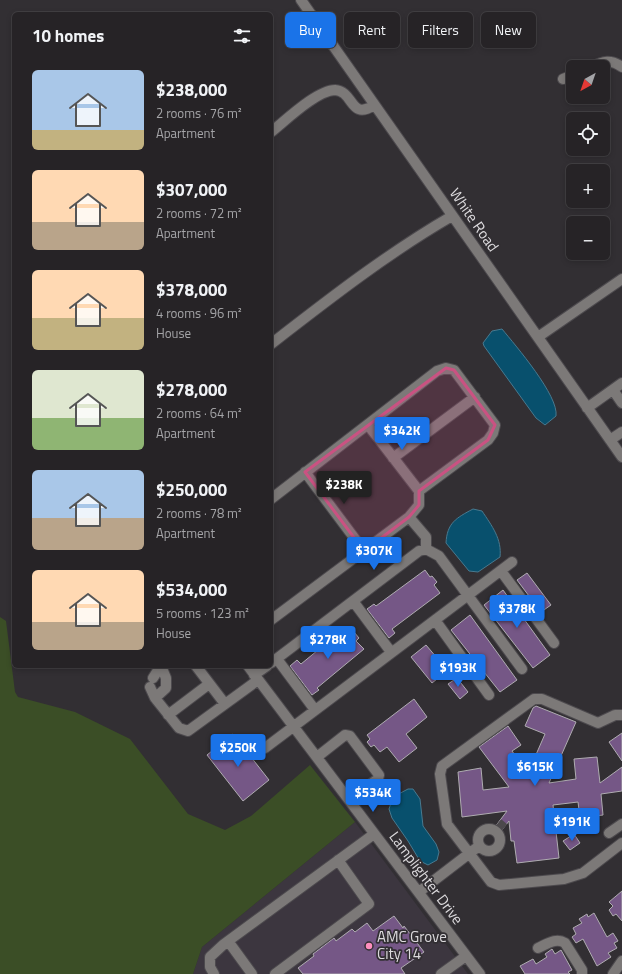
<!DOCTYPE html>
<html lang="en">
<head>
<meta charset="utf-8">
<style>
  body { margin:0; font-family:"Titillium Web",sans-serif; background:#2e2b2e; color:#f1f3f6; height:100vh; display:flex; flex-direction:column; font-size:15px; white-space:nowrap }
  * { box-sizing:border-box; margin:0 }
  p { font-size:13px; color:#a4a4a7 }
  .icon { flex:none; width:22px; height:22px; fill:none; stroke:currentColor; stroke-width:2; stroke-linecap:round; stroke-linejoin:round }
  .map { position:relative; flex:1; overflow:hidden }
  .drawer { position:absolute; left:12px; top:12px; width:261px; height:656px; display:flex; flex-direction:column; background:#262326; border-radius:6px; box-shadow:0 2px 6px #0003,0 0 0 1px #424043 }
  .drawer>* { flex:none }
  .top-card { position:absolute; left:285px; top:12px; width:277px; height:36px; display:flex; gap:8px }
  .needle { width:26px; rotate:220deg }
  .controls { position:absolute; left:566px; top:60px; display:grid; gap:8px }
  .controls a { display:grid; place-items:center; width:44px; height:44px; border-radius:6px; background:#262326; box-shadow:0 2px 6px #0003,0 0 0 1px #424043; font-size:20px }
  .price { position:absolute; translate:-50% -34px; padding:0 9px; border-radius:4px; background:#1a73e8; color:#fff; font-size:13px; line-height:26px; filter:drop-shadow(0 1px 2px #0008) }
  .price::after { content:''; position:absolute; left:50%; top:24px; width:12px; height:9px; margin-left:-6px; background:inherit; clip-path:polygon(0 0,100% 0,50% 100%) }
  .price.active { background:#222; color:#fff }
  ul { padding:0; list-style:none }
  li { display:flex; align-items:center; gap:12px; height:100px; padding:0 20px }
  li span { display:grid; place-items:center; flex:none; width:112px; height:80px; border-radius:6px; color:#555 }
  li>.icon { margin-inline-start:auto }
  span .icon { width:48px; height:48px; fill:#fffc; stroke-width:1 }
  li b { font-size:17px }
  h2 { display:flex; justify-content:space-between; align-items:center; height:48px; padding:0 20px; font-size:17px }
  .chip { padding:0 14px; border-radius:6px; background:#262326; box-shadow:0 2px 6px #0003,0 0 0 1px #424043; font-size:14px; line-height:36px }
  .chip.active { background:#1a73e8; color:#fff }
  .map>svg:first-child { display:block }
  .built { fill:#3c363f }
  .green { fill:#3b4e26 }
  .water { fill:#08506d; stroke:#48798f }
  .building { fill:#755786; stroke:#afacb1 }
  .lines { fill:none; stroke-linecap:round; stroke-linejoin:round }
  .minor-tunnel { stroke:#4c494c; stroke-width:10; stroke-dasharray:10 5; stroke-linecap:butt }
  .minor-casing { stroke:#4d4a4e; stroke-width:12 }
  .minor { stroke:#7c7978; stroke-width:10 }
  .marked { fill:#ca5282; fill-opacity:0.2; stroke:#ca5282; stroke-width:3; stroke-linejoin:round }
  .poi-dot { fill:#fe8ebe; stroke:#322f33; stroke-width:1.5 }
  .labels { text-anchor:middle; stroke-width:3.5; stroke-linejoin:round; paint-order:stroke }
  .street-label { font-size:15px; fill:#dcdadd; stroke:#322f33 }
  .poi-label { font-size:15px; fill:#dcdadd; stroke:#322f33; text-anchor:start }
</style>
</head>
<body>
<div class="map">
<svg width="622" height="974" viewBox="0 0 622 974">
  <rect width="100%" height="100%" fill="#322f33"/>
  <path class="built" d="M355,822L468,974H193L202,947Z"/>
  <path class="green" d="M0,617L6,621L15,692L18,697L75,712L130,739L188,814L225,830L251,816L310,765L355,822L202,947L193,974H0Z"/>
  <path class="water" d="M502,329C516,346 559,396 556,416L545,425L536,418L484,346L483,343L492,331Z
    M473,509L482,511C492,526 502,539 500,557L478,572L469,571L446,543C447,523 456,518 473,509Z
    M408,789H413L420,799L423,826L436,844L439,852L437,860L428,865L420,861L408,841L392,818L389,809L393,797Z"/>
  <path class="building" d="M425,570L430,577L432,576L437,582L434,585L440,593L392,629L395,633L389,638L367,609L374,604L376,606Z
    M527,573L551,605L541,612L517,580Z
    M503,590L550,655L533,668L484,605Z
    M470,615L517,680L500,692L484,672L483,673L476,664L477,663L451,630Z
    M346,627L352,634L354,632L359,638L356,641L364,649L317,688L319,690L312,695L290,666L297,660L301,664Z
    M426,645L443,665L438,670L442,675L432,683L411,657Z
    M457,678L468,692L460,699L448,684Z
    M414,699L427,717L406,734L417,748L399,762L387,747L380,752L374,745L371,747L367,742L370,739L367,735Z
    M536,706L576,722L549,783L576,779L574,759L597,757L600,783L622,767V791L601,794L603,815L580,818L578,802L553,805L559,858L517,863L514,841H511L509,821L501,831L495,827L507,811L462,817L458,772L481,768L483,790L509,787L479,747L508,726L521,745L512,751L528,773L545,734L525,726L533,708Z
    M622,733V761L609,742Z
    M233,734L269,780L243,801L207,755Z
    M574,834L580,843L570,850L563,841Z
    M622,891V921L616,914L613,916L609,910L613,906L609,902Z
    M594,913L607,937L613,933L618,941L614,943L617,948L608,953L611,957L597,966L583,939L576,943L572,937L576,934L573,928L582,923L579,919L587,914L588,917Z
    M394,916L403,928L404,926L424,952L401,968L405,974H303L298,968L314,956L313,954L334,938L336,941L352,929L355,932L367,923L373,931Z
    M552,949L555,954L561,950L572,970L568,972L570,974H525L520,966L533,959L536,964L547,957L545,954Z"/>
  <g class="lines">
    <path class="minor-tunnel" d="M498,823L504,828"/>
    <defs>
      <path id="minor" d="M301,0L622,457
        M592,67C603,61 611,59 622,67
        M563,79L573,75
        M271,132C285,121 317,90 335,90C354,91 350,121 374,105
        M538,337L622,279
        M271,344C329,299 388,253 452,216
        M613,390L622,403
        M587,408L622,383
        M368,425L419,491
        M610,440L622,432
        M393,458L475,397
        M305,472L364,551
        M271,499L437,371L446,368L454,370L495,425L493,433L488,440L419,491V505L409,517L426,537V549
        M501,571L554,643
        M353,601L391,652
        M271,620L409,517
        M435,620L489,695
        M277,659L315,710
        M271,663L419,551L426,549L439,556L522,669
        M161,666L166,678V688L155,698L179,728L188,731L258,680
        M196,666L225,704
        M248,666L480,974
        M254,675L267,666
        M153,678L160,667
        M150,687L155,698
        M168,715L209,684
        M622,715H615L598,723L542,699H534L442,766L440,774L447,824L491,882L499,885L564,879L583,873L622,843
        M265,748L512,562
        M317,757L345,735L350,736L379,775L378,779L349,799
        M478 840a11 11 0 1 1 22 0a11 11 0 1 1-22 0Z
        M609,833L622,824
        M419,892L479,846
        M228,941L252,974
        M538,948C547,944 556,937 565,943L582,970V974
        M214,974L210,967V957L224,944L374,834
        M275,974L369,904L338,860
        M441,974L466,956
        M613,974L622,961"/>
    </defs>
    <use href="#minor" class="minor-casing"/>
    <use href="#minor" class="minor"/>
  </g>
  <path class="marked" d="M446,368L454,370L495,425L488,440L419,491V505L409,517L364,551L305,472Z"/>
  <circle class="poi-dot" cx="369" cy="946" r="4"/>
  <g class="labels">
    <g class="street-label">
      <text transform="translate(474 220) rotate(55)" y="5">White Road</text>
      <text transform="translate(426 878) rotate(53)" y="5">Lamplighter Drive</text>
    </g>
    <g class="poi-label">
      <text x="377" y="942">AMC Grove<tspan x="377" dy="17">City 14</tspan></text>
    </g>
  </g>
</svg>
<div class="controls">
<a><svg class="needle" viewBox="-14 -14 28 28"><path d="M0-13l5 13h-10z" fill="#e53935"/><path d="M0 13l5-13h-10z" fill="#a4a4a7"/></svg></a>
<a><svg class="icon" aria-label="locate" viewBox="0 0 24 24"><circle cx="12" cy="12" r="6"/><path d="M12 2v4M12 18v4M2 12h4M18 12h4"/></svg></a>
<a>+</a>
<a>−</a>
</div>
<b class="price" style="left:402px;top:451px">$342K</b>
<b class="price active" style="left:344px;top:505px">$238K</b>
<b class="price" style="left:374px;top:571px">$307K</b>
<b class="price" style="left:517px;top:629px">$378K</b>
<b class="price" style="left:328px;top:660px">$278K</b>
<b class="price" style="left:458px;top:688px">$193K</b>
<b class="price" style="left:238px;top:768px">$250K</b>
<b class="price" style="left:535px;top:787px">$615K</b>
<b class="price" style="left:373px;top:813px">$534K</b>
<b class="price" style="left:572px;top:842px">$191K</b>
<div class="top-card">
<a class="chip active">Buy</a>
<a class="chip">Rent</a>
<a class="chip">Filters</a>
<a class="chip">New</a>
</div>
<section class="drawer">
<h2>10 homes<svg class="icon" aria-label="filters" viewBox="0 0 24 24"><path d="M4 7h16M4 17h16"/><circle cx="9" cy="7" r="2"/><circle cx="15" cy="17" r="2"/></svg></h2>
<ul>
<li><span style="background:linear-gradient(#a9c7e8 75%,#c2b280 0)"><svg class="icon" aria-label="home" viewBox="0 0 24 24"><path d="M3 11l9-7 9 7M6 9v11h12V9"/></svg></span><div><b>$238,000</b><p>2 rooms · 76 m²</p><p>Apartment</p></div></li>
<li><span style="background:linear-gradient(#ffd9b3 65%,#b9a48a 0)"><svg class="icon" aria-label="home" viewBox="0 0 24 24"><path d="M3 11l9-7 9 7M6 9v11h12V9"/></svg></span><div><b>$307,000</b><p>2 rooms · 72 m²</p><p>Apartment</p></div></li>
<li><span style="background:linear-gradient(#ffd9b3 60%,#c2b280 0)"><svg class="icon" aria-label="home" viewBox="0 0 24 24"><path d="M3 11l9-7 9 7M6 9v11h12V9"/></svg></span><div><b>$378,000</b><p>4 rooms · 96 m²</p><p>House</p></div></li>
<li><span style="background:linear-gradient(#dfe7d0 60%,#8fb573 0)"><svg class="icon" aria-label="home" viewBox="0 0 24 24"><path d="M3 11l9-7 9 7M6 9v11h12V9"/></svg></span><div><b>$278,000</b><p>2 rooms · 64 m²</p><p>Apartment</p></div></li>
<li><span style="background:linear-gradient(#a9c7e8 60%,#b9a48a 0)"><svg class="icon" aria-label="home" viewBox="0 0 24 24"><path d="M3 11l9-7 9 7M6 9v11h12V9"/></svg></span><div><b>$250,000</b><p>2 rooms · 78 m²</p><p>Apartment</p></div></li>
<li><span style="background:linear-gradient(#ffd9b3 65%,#b9a48a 0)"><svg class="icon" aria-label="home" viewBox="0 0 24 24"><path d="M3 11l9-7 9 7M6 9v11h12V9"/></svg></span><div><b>$534,000</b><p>5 rooms · 123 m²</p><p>House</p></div></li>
</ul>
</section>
</div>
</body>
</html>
